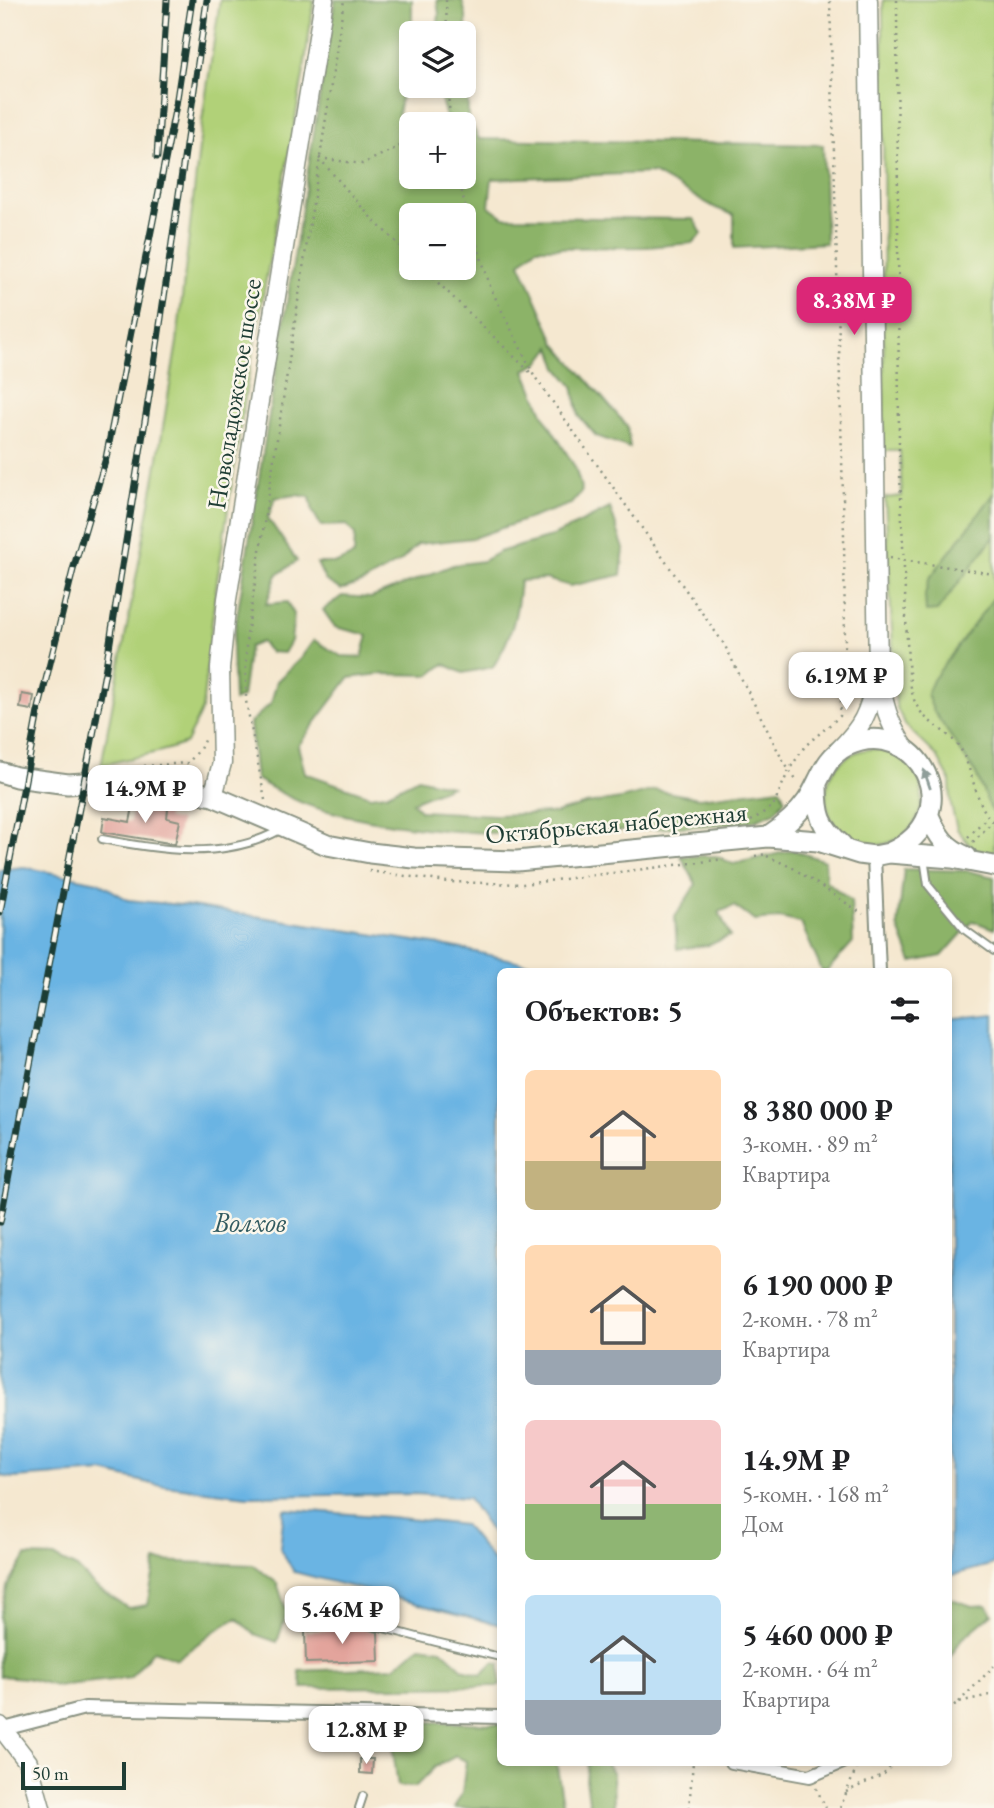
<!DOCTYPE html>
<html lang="ru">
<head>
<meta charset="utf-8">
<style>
  body { margin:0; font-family:"EB Garamond",serif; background:#f2f2f2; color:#202124; height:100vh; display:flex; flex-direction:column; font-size:26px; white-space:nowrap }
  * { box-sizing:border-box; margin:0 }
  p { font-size:23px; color:#757577 }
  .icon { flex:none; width:38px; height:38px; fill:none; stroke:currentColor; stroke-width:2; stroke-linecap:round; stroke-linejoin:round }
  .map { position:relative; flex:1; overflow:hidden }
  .drawer { position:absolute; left:497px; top:968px; width:455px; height:798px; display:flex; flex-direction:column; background:#fff; border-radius:10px; box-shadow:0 4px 10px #0003 }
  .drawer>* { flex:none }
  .fabs { position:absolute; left:399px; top:21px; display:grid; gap:14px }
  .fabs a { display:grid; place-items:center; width:77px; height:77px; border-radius:10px; background:#fff; box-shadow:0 4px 10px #0003; font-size:35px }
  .scale { position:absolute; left:21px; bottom:18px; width:105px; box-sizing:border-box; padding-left:7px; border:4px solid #1f3d34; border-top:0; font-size:19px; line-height:24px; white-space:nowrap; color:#1f3d34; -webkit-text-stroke:5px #fbf7ec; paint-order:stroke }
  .price { position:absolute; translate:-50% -60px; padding:0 16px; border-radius:14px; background:#fff; color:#222; font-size:23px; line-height:46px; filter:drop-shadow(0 2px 4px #0008) }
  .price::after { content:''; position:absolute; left:50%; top:42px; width:21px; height:16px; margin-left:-10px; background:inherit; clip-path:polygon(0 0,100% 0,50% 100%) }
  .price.active { background:#db2777; color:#fff }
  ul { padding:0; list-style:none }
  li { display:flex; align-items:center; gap:21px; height:175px; padding:0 28px }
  li span { display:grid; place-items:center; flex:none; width:196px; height:140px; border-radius:10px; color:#555 }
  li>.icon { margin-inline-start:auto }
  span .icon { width:84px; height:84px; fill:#fffc; stroke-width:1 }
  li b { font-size:30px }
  h2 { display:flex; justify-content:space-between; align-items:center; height:84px; padding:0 28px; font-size:30px }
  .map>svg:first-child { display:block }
  .green { fill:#b1d178; stroke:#688756; stroke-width:2 }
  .forest { fill:#8cb368; stroke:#56784e; stroke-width:2; fill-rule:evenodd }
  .water { fill:#6bb4e3; stroke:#45788c; stroke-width:2 }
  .building { fill:#e3a49c }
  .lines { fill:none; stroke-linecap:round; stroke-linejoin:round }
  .lane-casing { stroke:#8a9282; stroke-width:10 }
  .street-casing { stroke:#8a9282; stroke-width:16 }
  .secondary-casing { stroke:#8a9282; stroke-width:21 }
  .primary-casing { stroke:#8a9282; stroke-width:23 }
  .path { stroke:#8a9282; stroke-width:2.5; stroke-dasharray:2 5; stroke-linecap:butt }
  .lane { stroke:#fff; stroke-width:6 }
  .street { stroke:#fff; stroke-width:12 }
  .secondary { stroke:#fff; stroke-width:18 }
  .primary { stroke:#fff; stroke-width:19 }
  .rail-casing { stroke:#1f3d34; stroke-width:7 }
  .rail { stroke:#fbf7ec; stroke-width:4.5; stroke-dasharray:13; stroke-linecap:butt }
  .oneway { fill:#8f9e9a }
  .labels { text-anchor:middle; stroke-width:5; stroke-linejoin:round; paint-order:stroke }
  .street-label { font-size:26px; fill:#1f3d34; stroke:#fbf7ec }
  .water-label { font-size:28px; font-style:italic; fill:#325b60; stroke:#fbf7ec }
</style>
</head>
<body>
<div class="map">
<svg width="994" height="1808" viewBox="0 0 994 1808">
  <rect width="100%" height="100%" fill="#fbf7ec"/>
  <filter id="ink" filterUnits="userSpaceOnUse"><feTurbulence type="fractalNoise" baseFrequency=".0143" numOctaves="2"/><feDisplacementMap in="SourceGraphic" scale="14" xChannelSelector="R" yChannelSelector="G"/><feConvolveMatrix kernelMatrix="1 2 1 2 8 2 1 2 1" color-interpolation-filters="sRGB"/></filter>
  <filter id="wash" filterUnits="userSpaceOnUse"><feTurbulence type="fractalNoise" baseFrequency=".00686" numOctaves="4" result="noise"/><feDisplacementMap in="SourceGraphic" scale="28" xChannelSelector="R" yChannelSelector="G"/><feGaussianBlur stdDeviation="1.57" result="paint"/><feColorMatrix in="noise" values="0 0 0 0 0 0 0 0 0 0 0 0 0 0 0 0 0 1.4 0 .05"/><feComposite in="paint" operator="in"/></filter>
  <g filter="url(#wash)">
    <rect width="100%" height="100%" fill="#f5e8d0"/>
    <path class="green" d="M220,0H314L303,76L247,384L216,588L202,709L186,743C159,754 130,757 101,766L155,476L177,342L202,121Z
      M883,0H994V854L973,849L957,829L951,805L950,780L937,756L905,725L896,706L885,498L902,496L900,451H884Z
      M826 797a48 48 0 1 1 96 0a48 48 0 1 1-96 0Z"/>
    <path class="forest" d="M335,0H412V30L398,115L400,135L411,142V177H464V124H448L437,86H464V33H437L439,14L437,0H462L466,16L468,118L479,139L823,145L826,243L734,248V215L716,208L653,173L492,179L489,206L504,217L694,219L702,234L692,243L647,247L536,248L520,263L556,344L627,426L630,448L596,436L579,416L573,386L558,368L551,347L539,363L525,370L545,418L575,467L582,491L571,504L473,538L418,544L401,561L364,582L341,590L325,580L317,563H337L354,555L355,535L347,525L321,526L313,512L310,497L296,495L275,498L268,518L297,561L277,575L266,604L287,602L294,614L291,641L284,653L270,652L261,642L249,647L242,697L234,701L232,648ZM464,215V268H411V215Z
      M994,494V537L937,611L926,612L925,595L929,579Z
      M610,508L624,549L621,575L570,586L546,579L520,581C517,617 512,636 493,667L463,673L444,664L430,675L380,674L349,678L298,746L305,773L370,796L386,794L418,778L451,786L412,802L421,811L495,815L556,813L586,804L621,799L655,790L699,798L780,788L785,799L775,812L750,822C607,832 465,847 324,810C301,805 277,791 256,779L250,723L271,703L277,681L300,659L314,640L341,656L362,657L368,635L335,627L323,610L342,596L371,598L453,565L483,561L499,552L551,537Z
      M994,597V813L991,810L976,774L933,710L927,694L933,680Z
      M793,850L825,861L826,881L851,901L853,942L827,971H822L801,923L780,918L755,921L734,906L719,912L730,936L709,945L677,949L675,917L696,884L681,856H716L733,864Z
      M904,869L968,871L994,877V929L973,921L942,956L912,962L898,926Z
      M26,1556L54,1557L77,1568L96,1587L128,1608L147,1605L156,1561L253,1565L277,1583L287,1613L277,1642L254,1634L237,1618L212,1633L177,1659L154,1650L130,1678L56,1686L26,1678L0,1676V1616L7,1588Z
      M949,1598L972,1606L987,1605L992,1614L961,1640L949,1659Z
      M420,1646L441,1649L463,1669L482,1675L493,1662L500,1663V1686L303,1688L299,1671L394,1667Z
      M369,1718L402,1727L431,1722L500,1724V1762H556L564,1808H454L462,1793L466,1761L456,1756L435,1767L415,1787L398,1786L392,1743L378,1730L340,1737L325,1729L333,1719Z
      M588,1762H606L613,1774L614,1808H590L586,1779Z"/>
    <path class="water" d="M23,867L98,882L128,900L191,906L453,947L562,971H500V1545L468,1498L414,1494L247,1496L157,1485L103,1472L14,1478L0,1476V870Z
      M994,1015V1564L949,1576V1020Z
      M284,1509L390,1517L464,1525L500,1569V1625L294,1572L280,1548Z"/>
    <g id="blocks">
      <path class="building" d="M22,694L34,696L32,710L20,708Z
        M134,802L168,809L167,818L180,821L175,844L102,832L104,817L130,822Z
        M366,1629L378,1632L379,1661L306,1663L305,1631Z
        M360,1759H373L372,1774L360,1773Z"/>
    </g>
  </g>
  <g filter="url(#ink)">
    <use href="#blocks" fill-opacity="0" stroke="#8a9282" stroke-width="2"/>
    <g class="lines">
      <defs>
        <path id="lane" d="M102,839C161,850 223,861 280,830
          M924,858L928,885L965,930L994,951
          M301,1606L436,1642L500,1657
          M359,1808L363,1796"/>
        <path id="street" d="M874,856L879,971
          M4,1729L85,1708L500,1717
          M732,1762L810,1776L843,1762"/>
        <path id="secondary" d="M868,0L878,674C884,704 888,723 905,748
          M839,750C863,726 868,714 876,681
          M213,796L222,763L220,668L227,599L324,0
          M0,1726L28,1762L41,1808"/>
        <path id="primary" d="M0,772L16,777L68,784L112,781L179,788L213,796L327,845L370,853L414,858L517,861L768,837L818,841L859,854L874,856L889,853L952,858L994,866
          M817,786C817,814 820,826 842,845
          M929,816C939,838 945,847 967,857
          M768,837C783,827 796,817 807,801C820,782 824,757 847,746C915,713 974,815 889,853"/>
      </defs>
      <use href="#lane" class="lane-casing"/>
      <use href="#street" class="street-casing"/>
      <use href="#secondary" class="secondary-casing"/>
      <use href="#primary" class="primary-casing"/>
      <path class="path" d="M446,0L447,33
        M897,0L899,450L908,664C910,677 910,694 917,706C926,724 949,731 960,748C973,769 976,809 994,822
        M447,86L451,124
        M319,158L374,221L411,256
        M319,158L362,164L411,141
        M459,177L465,206L491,289L535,377L724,644L783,761L798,783
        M423,268L533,375
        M890,558L994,574
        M144,766L188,763L200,749L206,736
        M265,800L246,701V642L344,0
        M751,821L773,806L789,770L805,746L840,716L845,650L844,535L830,0
        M968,837L987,817
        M973,842L993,821
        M755,856L767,854
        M767,856L793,868L863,914
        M369,871L448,882L523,884L724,859
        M959,1702L994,1666
        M948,1709L959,1702L994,1694
        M816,1788L826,1808
        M846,1792L884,1774L894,1762
        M689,1808L693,1762
        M840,1808L859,1762"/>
      <use href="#lane" class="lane"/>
      <use href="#street" class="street"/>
      <use href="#secondary" class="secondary"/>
      <use href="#primary" class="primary"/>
      <defs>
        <path id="rail" d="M157,157L167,0
          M0,912L38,712L73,570L106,458L176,105L192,0
          M0,1222L106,667L158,339L207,0"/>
      </defs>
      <use href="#rail" class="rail-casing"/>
      <use href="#rail" class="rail"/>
    </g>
    <defs><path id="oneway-solid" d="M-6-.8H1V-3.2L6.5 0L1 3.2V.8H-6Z" transform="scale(1.75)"/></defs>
    <use class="oneway" href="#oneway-solid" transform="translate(927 779) rotate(-109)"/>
  </g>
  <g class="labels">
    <g class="street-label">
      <text transform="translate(234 394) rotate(-81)" y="9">Новоладожское шоссе</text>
      <text transform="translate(616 823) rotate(-5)" y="9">Октябрьская набережная</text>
    </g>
    <g class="water-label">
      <text x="250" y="1232">Волхов</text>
    </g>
  </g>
</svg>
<div class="fabs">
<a><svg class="icon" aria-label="layers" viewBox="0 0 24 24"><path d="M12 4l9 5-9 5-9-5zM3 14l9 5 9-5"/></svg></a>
<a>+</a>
<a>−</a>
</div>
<div class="scale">50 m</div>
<b class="price active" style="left:854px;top:337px">8.38M ₽</b>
<b class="price" style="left:846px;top:712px">6.19M ₽</b>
<b class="price" style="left:145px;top:825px">14.9M ₽</b>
<b class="price" style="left:342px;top:1646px">5.46M ₽</b>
<b class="price" style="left:366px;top:1766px">12.8M ₽</b>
<section class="drawer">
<h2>Объектов: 5<svg class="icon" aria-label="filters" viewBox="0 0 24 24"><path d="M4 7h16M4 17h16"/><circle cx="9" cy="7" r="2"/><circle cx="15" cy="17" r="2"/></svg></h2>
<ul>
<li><span style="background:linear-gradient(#ffd9b3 65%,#c2b280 0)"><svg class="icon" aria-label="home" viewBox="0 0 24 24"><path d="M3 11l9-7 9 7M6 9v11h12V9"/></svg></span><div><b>8 380 000 ₽</b><p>3-комн. · 89 m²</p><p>Квартира</p></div></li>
<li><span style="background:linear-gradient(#ffd9b3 75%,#9aa5b1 0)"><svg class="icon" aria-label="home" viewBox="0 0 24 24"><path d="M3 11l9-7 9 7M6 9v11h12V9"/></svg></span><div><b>6 190 000 ₽</b><p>2-комн. · 78 m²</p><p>Квартира</p></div></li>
<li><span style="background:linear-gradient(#f6c9c9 60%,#8fb573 0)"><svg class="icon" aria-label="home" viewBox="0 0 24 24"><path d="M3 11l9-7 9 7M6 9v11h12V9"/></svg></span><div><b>14.9M ₽</b><p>5-комн. · 168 m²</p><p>Дом</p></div></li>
<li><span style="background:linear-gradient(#bfe0f5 75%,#9aa5b1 0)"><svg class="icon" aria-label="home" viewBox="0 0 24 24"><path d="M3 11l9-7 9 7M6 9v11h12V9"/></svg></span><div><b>5 460 000 ₽</b><p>2-комн. · 64 m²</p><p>Квартира</p></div></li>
</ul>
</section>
</div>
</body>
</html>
